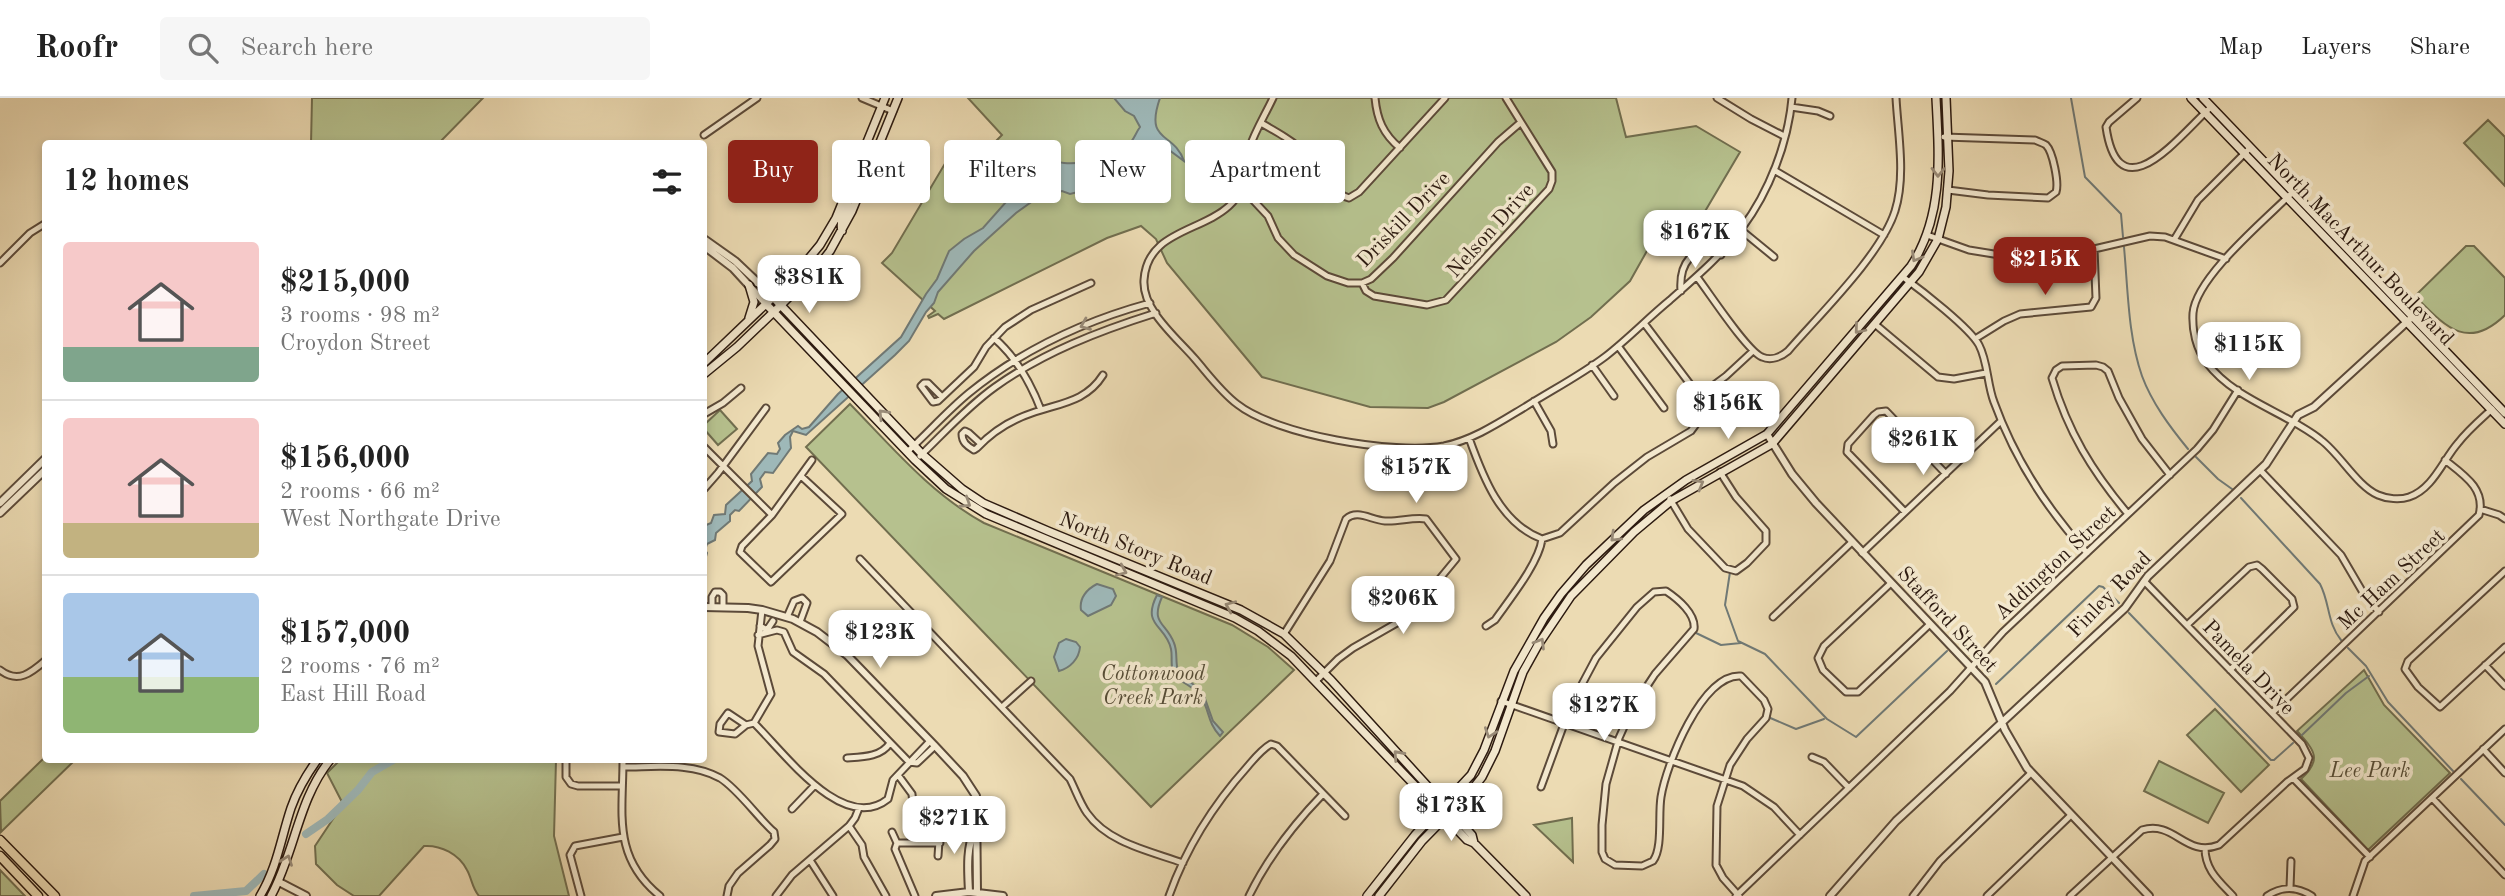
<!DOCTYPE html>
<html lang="en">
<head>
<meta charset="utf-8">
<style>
  body { margin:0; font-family:"Old Standard TT",serif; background:#f6f6f6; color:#222; height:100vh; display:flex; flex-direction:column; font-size:26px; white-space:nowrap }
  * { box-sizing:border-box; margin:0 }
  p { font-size:23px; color:#767676 }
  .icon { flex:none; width:38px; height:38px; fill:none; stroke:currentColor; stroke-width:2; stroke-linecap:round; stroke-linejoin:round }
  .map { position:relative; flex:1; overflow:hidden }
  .sheet { position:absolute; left:42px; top:42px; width:665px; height:623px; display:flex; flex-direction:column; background:#fff; border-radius:7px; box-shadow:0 4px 10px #0003 }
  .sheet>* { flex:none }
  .top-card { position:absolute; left:728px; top:42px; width:665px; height:63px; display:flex; gap:14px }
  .price { position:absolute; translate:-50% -60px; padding:0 16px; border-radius:14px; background:#fff; color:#222; font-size:23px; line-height:46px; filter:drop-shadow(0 2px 4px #0008) }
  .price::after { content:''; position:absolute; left:50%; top:42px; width:21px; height:16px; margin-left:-10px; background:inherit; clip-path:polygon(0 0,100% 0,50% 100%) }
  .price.active { background:#8f2418; color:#fff }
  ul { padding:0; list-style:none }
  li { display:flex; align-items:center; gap:21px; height:175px; padding:0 21px }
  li+li { border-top:2px solid #e0e0e0 }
  li span { display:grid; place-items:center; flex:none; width:196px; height:140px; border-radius:7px; color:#555 }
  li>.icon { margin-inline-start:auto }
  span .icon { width:84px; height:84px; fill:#fffc; stroke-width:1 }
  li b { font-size:30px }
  h2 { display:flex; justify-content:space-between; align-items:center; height:84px; padding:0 21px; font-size:30px }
  .pill { padding:0 24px; border-radius:7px; background:#fff; box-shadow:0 4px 10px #0003; font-size:24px; line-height:63px }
  .pill.active { background:#8f2418; color:#fff }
  header { display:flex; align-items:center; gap:42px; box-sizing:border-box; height:98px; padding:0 35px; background:#fff; border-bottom:2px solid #e0e0e0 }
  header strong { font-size:33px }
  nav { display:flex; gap:38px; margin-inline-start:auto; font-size:24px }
  .search { width:490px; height:63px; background:#f6f6f6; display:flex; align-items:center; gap:18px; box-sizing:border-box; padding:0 24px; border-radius:7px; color:#767676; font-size:26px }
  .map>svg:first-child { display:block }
  .green { fill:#b6c18e; stroke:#716e4f; stroke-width:2 }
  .water { fill:#9eb8b8; stroke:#707975; stroke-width:2 }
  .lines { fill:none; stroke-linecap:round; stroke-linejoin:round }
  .stream { stroke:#707975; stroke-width:2 }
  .river { stroke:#9eb8b8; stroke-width:8 }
  .minor-casing { stroke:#5c4a39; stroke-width:9 }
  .tertiary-casing { stroke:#5c4a39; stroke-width:10 }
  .secondary-casing { stroke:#2c1a10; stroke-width:10 }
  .primary-casing { stroke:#2c1a10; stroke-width:11 }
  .minor { stroke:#f3e8ce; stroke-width:5 }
  .tertiary { stroke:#f3e8ce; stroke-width:6 }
  .secondary { stroke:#f3e8ce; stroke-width:7 }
  .primary { stroke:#ecdbb3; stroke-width:8 }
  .oneway { stroke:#998b78 }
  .labels { text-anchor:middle; stroke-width:7; stroke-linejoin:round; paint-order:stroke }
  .street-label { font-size:21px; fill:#2c1a10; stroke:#f3e8ce }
  .park-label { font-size:21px; font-style:italic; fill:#554c36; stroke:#f3e8ce }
</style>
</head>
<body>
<header>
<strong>Roofr</strong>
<div class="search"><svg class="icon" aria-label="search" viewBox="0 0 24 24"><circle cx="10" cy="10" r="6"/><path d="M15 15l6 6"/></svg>Search here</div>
<nav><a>Map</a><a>Layers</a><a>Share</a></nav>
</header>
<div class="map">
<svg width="2505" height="798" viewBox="0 0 2505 798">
  <rect width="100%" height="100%" fill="#ecdbb3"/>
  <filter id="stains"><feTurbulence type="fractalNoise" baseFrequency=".00286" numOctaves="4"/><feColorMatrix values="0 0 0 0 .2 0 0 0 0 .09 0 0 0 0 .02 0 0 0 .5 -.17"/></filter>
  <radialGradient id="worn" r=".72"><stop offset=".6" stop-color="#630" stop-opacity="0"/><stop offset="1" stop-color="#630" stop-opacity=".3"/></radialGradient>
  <path class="green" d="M312,0H483L439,45L311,46Z
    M968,0H1616L1626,39L1696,28L1740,54L1704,115L1678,118L1661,128L1630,183L1591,219L1556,244L1444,304L1428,310L1370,309L1262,279L1167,165L1156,141L1141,128L1107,140L944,221L938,216L929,220L928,218L935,213L882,165L892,155L956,47L965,52L995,44L1002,37Z
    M2488,22L2505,39V88L2464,45Z
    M2466,148H2474L2505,180V217C2467,254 2445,228 2415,198Z
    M850,306C892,349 931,396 984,425L1232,527L1268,549L1294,572L1151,709L806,349Z
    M720,312L737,331L718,347L704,331V327Z
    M2364,572L2384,607L2450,675L2368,752L2301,681C2323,661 2314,652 2297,633Z
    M2215,611L2269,667L2241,694L2187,637Z
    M45,659L46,662H75L1,734L0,703Z
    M340,662H556L554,738L569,798H479C472,790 472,781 467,772C459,756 441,747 424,748L379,798H354L337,787L316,766L315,748L343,706L327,675Z
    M2159,663L2224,695L2208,725L2144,693Z
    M1572,720L1573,764L1534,727Z
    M0,772L25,798H0Z"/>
  <path class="water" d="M1114,0H1160C1144,46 1174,33 1184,63L1161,46L1145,50L1107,75L1101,82L1078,94L1070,96L1062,93L1037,100L1016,115L974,153L938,194L934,205L926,214L909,243L895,257L806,337L793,333L790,339L791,350L773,375L765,374L760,381L762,389L739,413L735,412L730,417V423L716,435L715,442L707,446L705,452L707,455L704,466V428L711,425L714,417L725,416L726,407L752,383L751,376L768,355L777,356L780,351L778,345L785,337L798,328L802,331L809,329L838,296L901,239L926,196L937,181L949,153L964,141L983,130L1021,87L1022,71L1019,58C1041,43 1045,63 1064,65C1083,67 1113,59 1128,47C1134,42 1135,36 1140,29L1134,18L1125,13Z
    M1097,486L1113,491L1116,498L1111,507L1088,518L1081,512C1079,500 1087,491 1097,486Z
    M1157,497L1162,499C1150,526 1166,524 1174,545C1178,554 1175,564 1178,573L1203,595L1213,623L1223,634L1220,638C1207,624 1210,613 1201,599C1195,589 1183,586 1176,578C1169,570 1173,560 1171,551C1166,527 1141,528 1157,497Z
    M1066,541L1076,544L1080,549C1079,561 1070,570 1059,573L1054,559L1059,545Z"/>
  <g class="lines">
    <path class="stream" d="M2071,0L2085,79L2121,116L2123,139
      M2124,149C2128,192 2128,238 2142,278C2152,305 2170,329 2188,351
      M2196,359L2218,381L2232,391
      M2241,400L2320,486C2330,505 2327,525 2341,542
      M1730,474L1725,507L1738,543L1765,556L1827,621L1856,639L1947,553
      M2129,515L2271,662H2274L2293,645
      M1694,534L1721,547L1741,545
      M2348,550L2366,568L2388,604L2453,673
      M1996,586L2099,488L2103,489L2119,505
      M1768,619L1796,631L1824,621
      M2302,637L2346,595L2369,578
      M2461,681L2505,727"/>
    <path class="river" d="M306,736L328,721L358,692L372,674L393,662
      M194,798L246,793L264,776"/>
    <defs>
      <path id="minor" d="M862,0L893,13
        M1273,0C1265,17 1255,33 1249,51C1241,72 1247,92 1229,108C1201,134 1147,133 1144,182C1142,212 1177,240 1195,261C1208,276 1221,294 1237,306C1276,337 1394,357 1444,348C1473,342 1500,324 1525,309C1552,292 1581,277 1606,258C1629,240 1648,220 1670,202C1696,179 1721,158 1742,130C1769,94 1788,45 1792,0
        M1375,0C1377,21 1383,36 1400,50
        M1717,0L1751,21L1784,38
        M2137,0L2109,24L2106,29C2119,118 2180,37 2211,9
        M1791,9L1818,13L1830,18
        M1261,25C1277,34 1293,43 1307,56C1321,70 1329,94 1349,100L1359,94L1445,0
        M704,37L757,0
        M1944,39L2035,42C2039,44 2043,45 2046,47C2053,54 2059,85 2056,94L2048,100L1988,97L1948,92
        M1774,72L1884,137
        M1240,94L1253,102L1268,118L1278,140L1294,157L1327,178L1348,185H1362L1371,181L1393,160L1498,44L1520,25
        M2293,94C2266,121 2196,179 2193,215C2192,232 2196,251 2207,265C2235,302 2286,314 2321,342C2340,356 2357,388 2378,397C2387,401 2400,402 2409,399C2433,391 2443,362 2458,345C2468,332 2480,322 2492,311
        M1741,132L1774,159
        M1927,137L1969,152L2006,158L2094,151L2150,138L2165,139L2226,161
        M2174,142L2198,102L2250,50
        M0,165L30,135L46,125
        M1697,179C1710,196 1747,253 1762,259C1771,263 1781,259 1788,253C1819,217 1881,157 1895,113C1906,78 1898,36 1896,0
        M1903,179C1921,192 1970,230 1979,247C1988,264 1987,286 1994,304C2015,362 2046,410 2087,455
        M1362,185L1366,193L1374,198L1427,207L1446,202L1549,91L1552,83V74L1506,0
        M1681,193C1679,167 1692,144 1721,157
        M1876,227L1938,279L1954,281L1986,275
        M994,240C1016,259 1031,286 1041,312
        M1975,241L2004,223L2020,216L2091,209L2096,200L2094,151
        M1618,248L1664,310
        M1592,267L1614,298
        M1699,298L1726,278L1753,253
        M942,299L928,285H924L921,288L933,304L938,303L974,269L986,249L1005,229L1031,212L1091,185
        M1534,303L1551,333L1553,346
        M704,316L723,305L741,290
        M1469,340C1483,379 1500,425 1542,441L1560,435L1614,385L1647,359L1691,333L1702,318L1699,298L1644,225
        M981,346L969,335L965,333L962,336C962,344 967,348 974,352L977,350C992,334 1011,322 1032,315C1060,305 1086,304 1103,277
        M704,349L772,417
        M907,354C928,335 947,313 969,295C1022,252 1084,223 1150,205
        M920,358C944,335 967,309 995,289C1044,254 1099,233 1156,215
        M2260,372L2341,457L2365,498L2379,514
        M801,378L842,416L771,484L740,454L742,448L772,417L812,362
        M704,391L718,375L766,310
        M1670,401L1688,431L1725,470L1736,473L1747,465L1766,445V433L1736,399L1720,374
        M2480,411L2499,417L2505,421
        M1905,414L1847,354L1848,346L1874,317L1878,314L1886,313L1946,376
        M2128,416C2092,373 2068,334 2052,280L2056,272L2062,268L2096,267L2103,269L2108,273L2119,300L2142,341L2170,377
        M1862,455L2001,323
        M860,461L1070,681C1076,693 1080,705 1087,715C1108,745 1150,753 1183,765
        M2505,473L2408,563L2405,571L2418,589L2440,609L2505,549
        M1891,485L1824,548L1818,560L1823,572L1846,594H1858L1930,526
        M712,509V499L715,494H720L723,497V509
        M787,519L794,503L802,500L807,505L800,524
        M1773,519L1852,444
        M2187,527L2249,469L2257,467L2262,471L2292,501L2294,509L2230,572
        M760,528L767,532L773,523
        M1486,528L1495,522C1509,502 1539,465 1542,441
        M1284,536L1330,463L1346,421C1357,411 1371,422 1385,423C1399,424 1412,419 1426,421L1456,461L1409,518L1353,550L1338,561L1316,583
        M758,537L777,532L784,534L793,554L824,576L909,664
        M2485,567L2505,588
        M0,572C18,586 31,575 46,562
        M1501,603L1743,688L1774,709L1800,737
        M1002,609L1031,583
        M728,615L746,627L735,636L719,634L720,626Z
        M2272,615L2479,417C2486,391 2464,377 2445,362
        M754,625C783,653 843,737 888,701L893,682L930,643
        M746,627L754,625L771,596L758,548L762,512
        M2483,651L2505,675
        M1812,659L1824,664L1849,690
        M847,660C863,659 881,659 890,645
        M566,662V679L571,686L578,688H622
        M623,662C623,716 612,759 660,798
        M909,664L917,665L935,648
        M623,669C655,669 692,664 720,680C738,691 758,720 774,734L775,741L770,747L738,775L729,788L727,798
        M898,677L912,696L914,717
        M2293,680L2370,759
        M1541,689L1571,607L1596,560L1637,509L1654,494L1666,493C1678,501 1696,516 1694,531L1655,576L1632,611L1619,640L1606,686L1602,727V754L1605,761L1615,767L1642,768L1653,763C1663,750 1658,717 1661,699C1666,667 1702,575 1741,578L1764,602L1768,611L1766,620L1747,641L1730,667L1717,708L1716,767L1723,780L1739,798
        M2432,700L2505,777
        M792,711L815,687
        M849,728L862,747L864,759L886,798
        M892,734L897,745L895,751L915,798
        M897,745H940
        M2205,750C2205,772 2219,783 2233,798
        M938,758L940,728L944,717
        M810,762L833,798
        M2290,790L2291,763
        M581,798L570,757L575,748L623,739
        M776,798L792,777L849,728L855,720L859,710
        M1169,798C1186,750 1214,706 1248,668C1254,661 1262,651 1271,646L1277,648L1345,718
        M1249,798C1268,759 1293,727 1323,696
        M1736,798L1950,593L2003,534L2197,351L2213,332L2238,292
        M1913,798L1940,763L2031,675
        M1987,798L2071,717
        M2070,798L2142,732C2175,722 2185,760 2219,747L2287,684L2305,671L2309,660L2302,646L2144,483
        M2267,798C2282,788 2296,788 2312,798
        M2353,798L2365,763L2505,631"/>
      <path id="tertiary" d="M704,141L735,163L773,199
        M704,148L733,170L766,206
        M1767,336L1792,376L1816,405L1985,584L2005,632L2027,670L2149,798
        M0,405L46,360
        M0,415L46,371
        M704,509L748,510L762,512L793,521L817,534L847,557L935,648L963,678L976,698L977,794
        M279,784L306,798
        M969,794C968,772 966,751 975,730
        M936,798L969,794L1003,798
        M1830,798L1896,723L2125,510L2148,478L2266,366L2298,317L2314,309L2409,222"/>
      <path id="secondary" d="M2191,0L2505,326
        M2203,0L2505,315
        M842,133C838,119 852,104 851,88
        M758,185L769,189L784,185
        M749,187L754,204L749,220
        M773,199L922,356L962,391L983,405L1048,433L1241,512L1284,536L1331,582L1472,737L1474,745
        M766,206L915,362L946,391L986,416L1235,520L1258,533L1291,558L1467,742L1474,745L1526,798
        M704,265L791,182L820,147L836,120L885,0
        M704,276L737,249L783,205L814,174L830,153L852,113L898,0
        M260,798C277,770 281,740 291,710C297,693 307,676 317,662
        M271,798C295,754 298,702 330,662
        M1367,798L1415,737L1471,677L1484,652L1514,573L1544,520L1561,496L1586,467L1644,412L1686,382L1767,336L1911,168C1944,117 1939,58 1936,0
        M1379,798L1422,743L1471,693L1482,679L1495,653L1523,574L1538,547L1571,498L1634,434L1671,403L1772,346L1919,174L1938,141L1946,109L1949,73L1946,0"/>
      <path id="primary" d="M0,742L55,798
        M0,758L38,798"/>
    </defs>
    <use href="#minor" class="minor-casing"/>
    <use href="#tertiary" class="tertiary-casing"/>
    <use href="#secondary" class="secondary-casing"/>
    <use href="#primary" class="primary-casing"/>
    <use href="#minor" class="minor"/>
    <use href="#tertiary" class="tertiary"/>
    <use href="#secondary" class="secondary"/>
    <use href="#primary" class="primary"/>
  </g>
  <defs><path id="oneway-chevron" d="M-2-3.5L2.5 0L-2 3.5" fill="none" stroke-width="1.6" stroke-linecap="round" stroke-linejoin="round" transform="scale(1.75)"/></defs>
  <g class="oneway">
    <use href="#oneway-chevron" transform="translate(1938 74) rotate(91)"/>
    <use href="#oneway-chevron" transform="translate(1916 159) rotate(120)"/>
    <use href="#oneway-chevron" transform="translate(1085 227) rotate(158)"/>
    <use href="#oneway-chevron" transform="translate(1859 231) rotate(130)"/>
    <use href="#oneway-chevron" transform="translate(883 316) rotate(-134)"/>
    <use href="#oneway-chevron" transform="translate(1699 386) rotate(-30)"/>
    <use href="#oneway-chevron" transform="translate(966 405) rotate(33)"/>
    <use href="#oneway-chevron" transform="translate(1615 439) rotate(136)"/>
    <use href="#oneway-chevron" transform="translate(1122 473) rotate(23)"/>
    <use href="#oneway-chevron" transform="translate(1230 508) rotate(-157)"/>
    <use href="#oneway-chevron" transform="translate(1540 545) rotate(-59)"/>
    <use href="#oneway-chevron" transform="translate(1490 635) rotate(109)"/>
    <use href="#oneway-chevron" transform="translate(1398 657) rotate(-132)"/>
    <use href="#oneway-chevron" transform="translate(287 762) rotate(-70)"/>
  </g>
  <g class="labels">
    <g class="street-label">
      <text transform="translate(1403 121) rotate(-46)" y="7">Driskill Drive</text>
      <text transform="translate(1490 132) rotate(-48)" y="7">Nelson Drive</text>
      <text transform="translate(2361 151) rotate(46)" y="7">North MacArthur Boulevard</text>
      <text transform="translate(1136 450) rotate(22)" y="7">North Story Road</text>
      <text transform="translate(2055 464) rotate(-43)" y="7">Addington Street</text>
      <text transform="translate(2391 481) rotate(-43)" y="7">Mc Ham Street</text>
      <text transform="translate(2109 496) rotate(-46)" y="7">Finley Road</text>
      <text transform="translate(1948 521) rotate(47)" y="7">Stafford Street</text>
      <text transform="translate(2249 569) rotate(46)" y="7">Pamela Drive</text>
    </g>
    <g class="park-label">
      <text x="1153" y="582">Cottonwood<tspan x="1153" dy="24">Creek Park</tspan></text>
      <text x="2370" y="679">Lee Park</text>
    </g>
  </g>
  <rect width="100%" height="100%" filter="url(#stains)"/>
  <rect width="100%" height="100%" fill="url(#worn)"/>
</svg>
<b class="price" style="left:1695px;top:172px">$167K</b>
<b class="price active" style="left:2045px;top:199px">$215K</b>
<b class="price" style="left:809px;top:217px">$381K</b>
<b class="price" style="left:2249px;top:284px">$115K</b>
<b class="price" style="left:1728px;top:343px">$156K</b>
<b class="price" style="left:1923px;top:379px">$261K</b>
<b class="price" style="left:1416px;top:407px">$157K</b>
<b class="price" style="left:1403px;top:538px">$206K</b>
<b class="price" style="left:880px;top:572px">$123K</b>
<b class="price" style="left:1604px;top:645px">$127K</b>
<b class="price" style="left:1451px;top:745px">$173K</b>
<b class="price" style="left:954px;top:758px">$271K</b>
<div class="top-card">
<a class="pill active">Buy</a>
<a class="pill">Rent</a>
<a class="pill">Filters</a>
<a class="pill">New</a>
<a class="pill">Apartment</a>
</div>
<section class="sheet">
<h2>12 homes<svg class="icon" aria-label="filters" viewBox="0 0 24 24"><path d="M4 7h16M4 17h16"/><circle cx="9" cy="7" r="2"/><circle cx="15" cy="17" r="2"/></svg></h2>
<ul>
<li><span style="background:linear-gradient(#f6c9c9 75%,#7fa58c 0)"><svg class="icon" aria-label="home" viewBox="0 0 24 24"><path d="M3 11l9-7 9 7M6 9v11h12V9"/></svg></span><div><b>$215,000</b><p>3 rooms · 98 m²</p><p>Croydon Street</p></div></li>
<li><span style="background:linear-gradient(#f6c9c9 75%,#c2b280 0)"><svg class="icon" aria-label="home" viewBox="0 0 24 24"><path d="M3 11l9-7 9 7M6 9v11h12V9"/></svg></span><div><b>$156,000</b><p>2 rooms · 66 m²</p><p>West Northgate Drive</p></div></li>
<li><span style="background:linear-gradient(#a9c7e8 60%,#8fb573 0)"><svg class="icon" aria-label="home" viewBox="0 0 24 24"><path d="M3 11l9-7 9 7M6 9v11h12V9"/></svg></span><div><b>$157,000</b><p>2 rooms · 76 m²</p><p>East Hill Road</p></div></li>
</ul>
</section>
</div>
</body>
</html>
